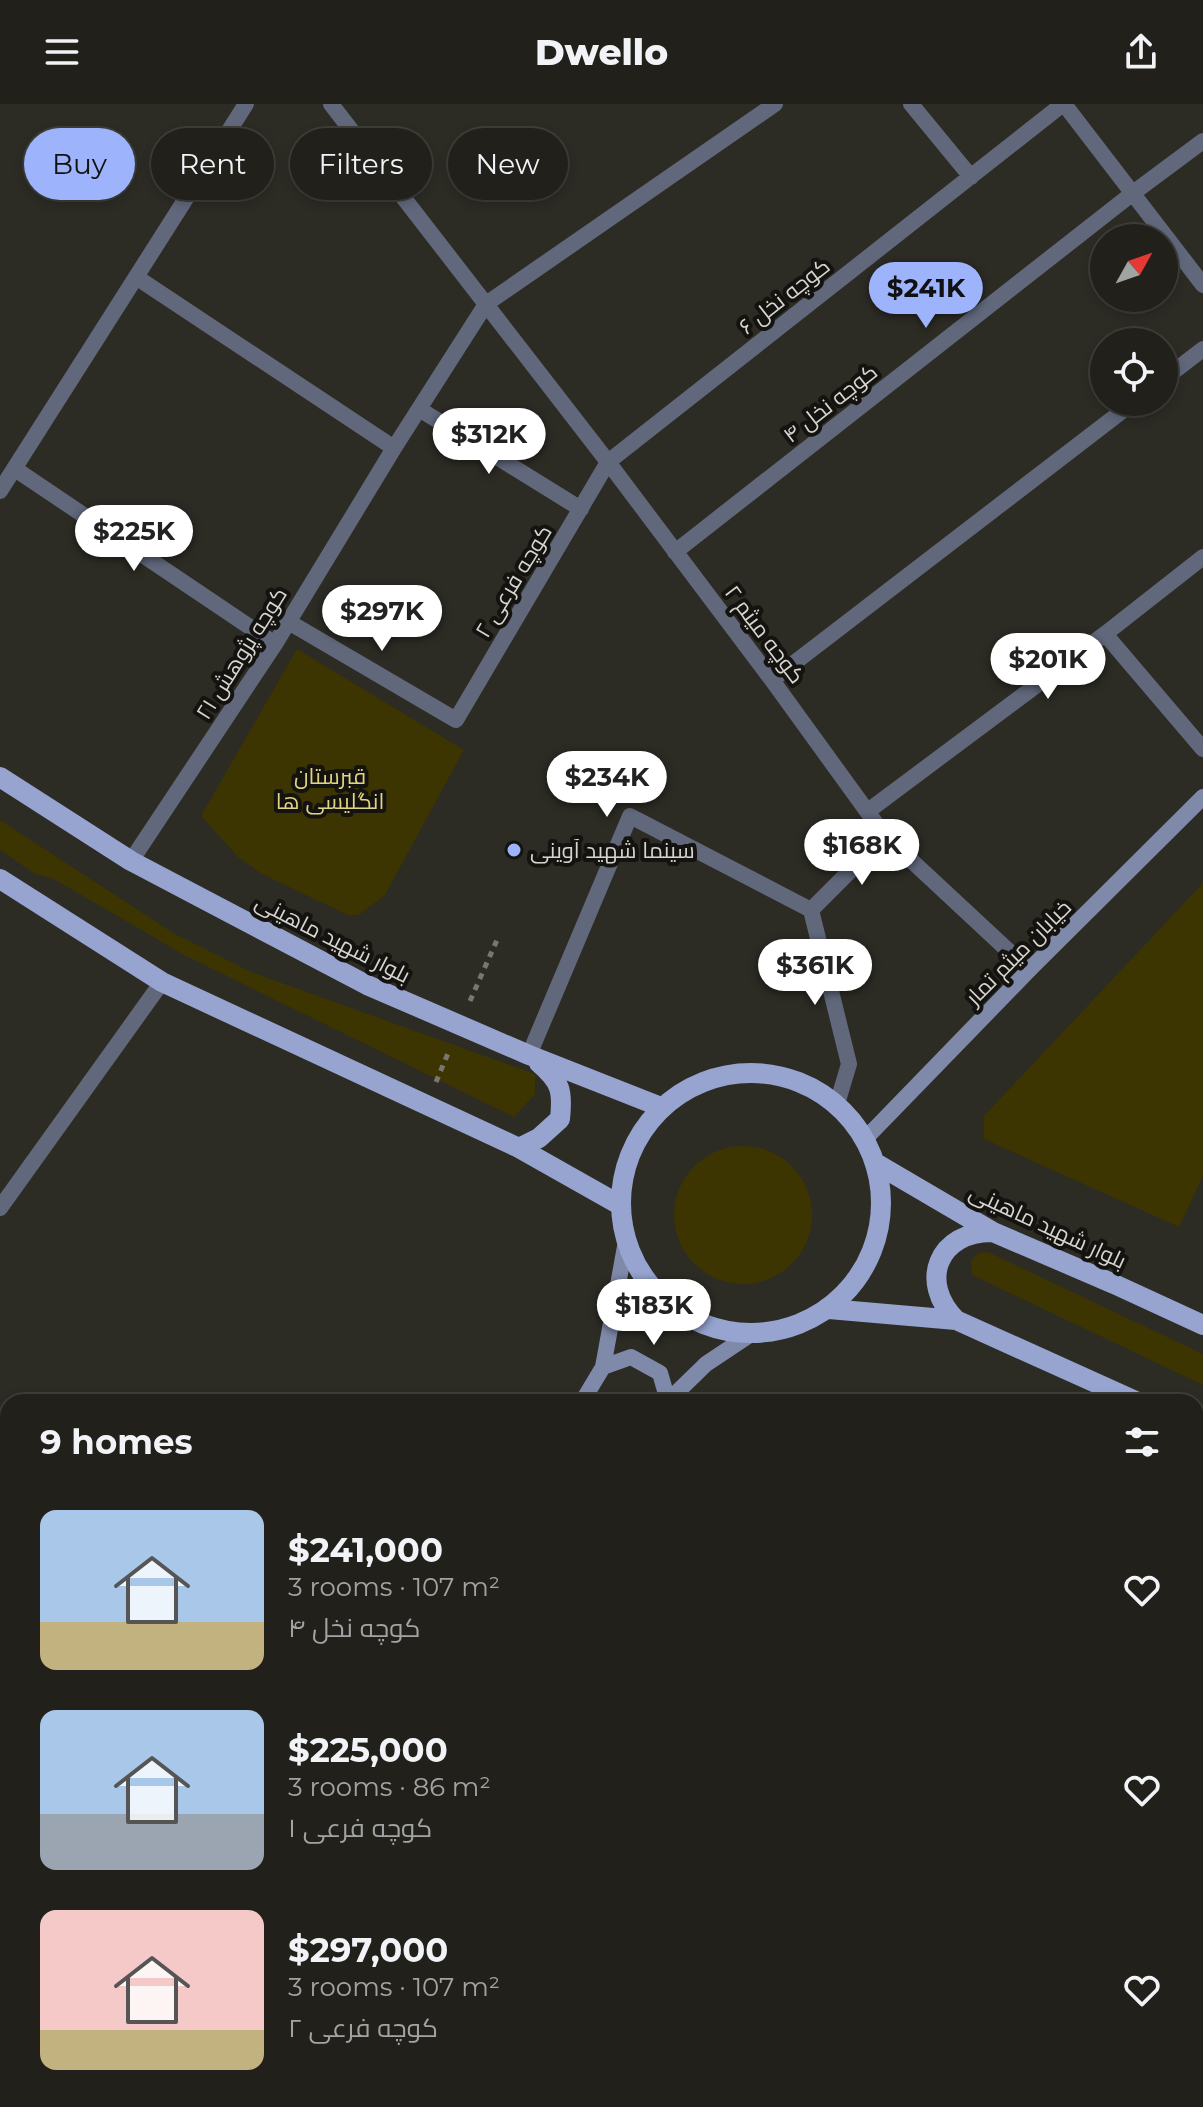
<!DOCTYPE html>
<html lang="en">
<head>
<meta charset="utf-8">
<style>
  body { margin:0; font-family:Montserrat,Cairo,sans-serif; background:#292824; color:#f1f3f6; height:100vh; display:flex; flex-direction:column; font-size:30px; white-space:nowrap }
  * { box-sizing:border-box; margin:0 }
  p { font-size:26px; color:#a2a3a3 }
  .icon { flex:none; width:44px; height:44px; fill:none; stroke:currentColor; stroke-width:2; stroke-linecap:round; stroke-linejoin:round }
  .map { position:relative; flex:1; overflow:hidden }
  .panel { position:absolute; left:0px; top:1290px; width:1204px; height:714px; display:flex; flex-direction:column; background:#21201b; border-radius:24px 24px 0 0; box-shadow:0 4px 12px #0003,0 0 0 2px #3e3e3a }
  .panel>* { flex:none }
  .banner { position:absolute; left:24px; top:24px; width:800px; height:72px; display:flex; gap:16px }
  .needle { width:52px; rotate:50deg }
  .fabs { position:absolute; left:1090px; top:120px; display:grid; gap:16px }
  .fabs a { display:grid; place-items:center; width:88px; height:88px; border-radius:50%; background:#21201b; box-shadow:0 4px 12px #0003,0 0 0 2px #3e3e3a; font-size:40px }
  .price { position:absolute; translate:-50% -68px; padding:0 18px; border-radius:28px; background:#fff; color:#222; font-size:26px; line-height:52px; filter:drop-shadow(0 2px 4px #0008) }
  .price::after { content:''; position:absolute; left:50%; top:48px; width:24px; height:18px; margin-left:-12px; background:inherit; clip-path:polygon(0 0,100% 0,50% 100%) }
  .price.active { background:#9db4fd; color:#111 }
  ul { padding:0; list-style:none }
  li { display:flex; align-items:center; gap:24px; height:200px; padding:0 40px }
  li span { display:grid; place-items:center; flex:none; width:224px; height:160px; border-radius:16px; color:#555 }
  li>.icon { margin-inline-start:auto }
  span .icon { width:96px; height:96px; fill:#fffc; stroke-width:1 }
  li b { font-size:34px }
  h2 { display:flex; justify-content:space-between; align-items:center; height:96px; padding:0 40px; font-size:34px }
  .chip { padding:0 28px; border-radius:36px; background:#21201b; box-shadow:0 4px 12px #0003,0 0 0 2px #3e3e3a; font-size:28px; line-height:72px }
  .chip.active { background:#9db4fd; color:#111 }
  header { display:flex; justify-content:space-between; align-items:center; height:104px; padding:0 40px; background:#21201b; font-size:36px; font-weight:800 }
  .map>svg:first-child { display:block }
  .green { fill:#3c3502 }
  .lines { fill:none; stroke-linecap:round; stroke-linejoin:round }
  .path { stroke:#777670; stroke-width:5; stroke-dasharray:6 6; stroke-linecap:butt }
  .street { stroke:#61687c; stroke-width:16 }
  .secondary { stroke:#7f8aab; stroke-width:16 }
  .primary { stroke:#96a4cf; stroke-width:20 }
  .poi-dot { fill:#9db4fd; stroke:#141310; stroke-width:3 }
  .labels { text-anchor:middle; stroke-width:8; stroke-linejoin:round; paint-order:stroke }
  .street-label { font-size:22px; fill:#d6d5d0; stroke:#141310 }
  .park-label { font-size:22px; fill:#e1d581; stroke:#141310 }
  .poi-label { font-size:22px; fill:#d6d5d0; stroke:#141310; text-anchor:start }
</style>
</head>
<body>
<header><svg class="icon" aria-label="menu" viewBox="0 0 24 24"><path d="M4 6h16M4 12h16M4 18h16"/></svg>Dwello<svg class="icon" aria-label="share" viewBox="0 0 24 24"><path d="M12 15V3M7 8l5-5 5 5M5 13v7h14v-7"/></svg></header>
<div class="map">
<svg width="1203" height="2003" viewBox="0 0 1203 2003">
  <rect width="100%" height="100%" fill="#2c2b24"/>
  <path class="green" d="M297,545L464,646L385,791L359,811H348L262,770L238,753L201,712Z
    M0,716L175,830L251,868L535,970V990L514,1013L186,852L52,774L37,771L0,746Z
    M1203,779V1072L1179,1123L984,1035V1012Z
    M674 1111a69 69 0 1 1 138 0a69 69 0 1 1-138 0Z
    M988,1148L1203,1250V1281L972,1171L971,1157L978,1149Z"/>
  <g class="lines">
    <path class="path" d="M470,897L497,836
      M436,978L449,947"/>
    <path class="street" d="M331,0L608,358L772,576L885,732L1029,866
      M911,0L971,73
      M1064,0L1203,181
      M136,173L394,344
      M1164,275L1203,245
      M419,305L581,405
      M15,365L275,540
      M0,387L246,0
      M675,448L1133,89L1203,37
      M287,517L456,616L608,358L1063,0
      M1105,530L1203,645
      M772,576L1134,298
      M868,707L1105,530L1203,453
      M131,757L275,540L394,344L486,200L775,0
      M811,806L849,960L837,1000
      M811,806L885,732
      M529,951L630,712L811,806
      M0,1104L162,878
      M1196,1390L1203,1393
      M1196,1468L1203,1461
      M0,1605L8,1613
      M1196,1640L1203,1633
      M1196,1759L1203,1753
      M1196,1871L1203,1865
      M182,1996L187,2003
      M1106,1996L1113,2003
      M930,2003L937,1996"/>
    <path class="secondary" d="M865,1035L1029,866L1203,693
      M603,1263L631,1253L660,1269L668,1297
      M582,1298L603,1263L626,1137
      M667,1298L706,1260L751,1230
      M0,1797L8,1792
      M0,1869L8,1865
      M848,1996L855,2003
      M910,1996L917,2003"/>
    <path class="primary" d="M0,673L131,757L367,881L529,951L661,1003
      M0,775L162,878L519,1044L620,1101
      M621 1099a130 130 0 1 1 260 0a130 130 0 1 1-260 0Z
      M519,1044L539,1034L560,1015C563,987 561,978 539,959
      M877,1060L993,1128L1114,1180L1203,1221
      M829,1205L956,1216L1138,1298
      M956,1216C918,1178 938,1127 993,1128
      M1196,1324L1203,1327"/>
  </g>
  <circle class="poi-dot" cx="514" cy="746" r="8"/>
  <g class="labels">
    <g class="street-label">
      <text transform="translate(784 192) rotate(-38)" y="8">کوچه نخل ۶</text>
      <text transform="translate(830 299) rotate(-38)" y="8">کوچه نخل ۴</text>
      <text transform="translate(513 477) rotate(-59)" y="8">کوچه فرعی ۲</text>
      <text transform="translate(765 530) rotate(53)" y="8">کوچه میثم ۲</text>
      <text transform="translate(241 549) rotate(-58)" y="8">کوچه پژوهش ۲۱</text>
      <text transform="translate(333 834) rotate(27)" y="8">بلوار شهید ماهینی</text>
      <text transform="translate(1018 848) rotate(-45)" y="8">خیابان میثم تمار</text>
      <text transform="translate(1048 1122) rotate(25)" y="8">بلوار شهید ماهینی</text>
    </g>
    <g class="park-label">
      <text x="330" y="680">قبرستان<tspan x="330" dy="25">انگلیسی ها</tspan></text>
    </g>
    <g class="poi-label">
      <text x="530" y="754">سینما شهید آوینی</text>
    </g>
  </g>
</svg>
<div class="fabs">
<a><svg class="needle" viewBox="-14 -14 28 28"><path d="M0-13l5 13h-10z" fill="#e53935"/><path d="M0 13l5-13h-10z" fill="#a2a3a3"/></svg></a>
<a><svg class="icon" aria-label="locate" viewBox="0 0 24 24"><circle cx="12" cy="12" r="6"/><path d="M12 2v4M12 18v4M2 12h4M18 12h4"/></svg></a>
</div>
<b class="price active" style="left:926px;top:226px">$241K</b>
<b class="price" style="left:489px;top:372px">$312K</b>
<b class="price" style="left:134px;top:469px">$225K</b>
<b class="price" style="left:382px;top:549px">$297K</b>
<b class="price" style="left:1048px;top:597px">$201K</b>
<b class="price" style="left:607px;top:715px">$234K</b>
<b class="price" style="left:862px;top:783px">$168K</b>
<b class="price" style="left:815px;top:903px">$361K</b>
<b class="price" style="left:654px;top:1243px">$183K</b>
<div class="banner">
<a class="chip active">Buy</a>
<a class="chip">Rent</a>
<a class="chip">Filters</a>
<a class="chip">New</a>
</div>
<section class="panel">
<h2>9 homes<svg class="icon" aria-label="filters" viewBox="0 0 24 24"><path d="M4 7h16M4 17h16"/><circle cx="9" cy="7" r="2"/><circle cx="15" cy="17" r="2"/></svg></h2>
<ul>
<li><span style="background:linear-gradient(#a9c7e8 70%,#c2b280 0)"><svg class="icon" aria-label="home" viewBox="0 0 24 24"><path d="M3 11l9-7 9 7M6 9v11h12V9"/></svg></span><div><b>$241,000</b><p>3 rooms · 107 m²</p><p>کوچه نخل ۴</p></div><svg class="icon" aria-label="heart" viewBox="0 0 24 24"><path d="M12 20l-8-8c-3-5 5-10 8-4 3-6 11-1 8 4z"/></svg></li>
<li><span style="background:linear-gradient(#a9c7e8 65%,#9aa5b1 0)"><svg class="icon" aria-label="home" viewBox="0 0 24 24"><path d="M3 11l9-7 9 7M6 9v11h12V9"/></svg></span><div><b>$225,000</b><p>3 rooms · 86 m²</p><p>کوچه فرعی ۱</p></div><svg class="icon" aria-label="heart" viewBox="0 0 24 24"><path d="M12 20l-8-8c-3-5 5-10 8-4 3-6 11-1 8 4z"/></svg></li>
<li><span style="background:linear-gradient(#f6c9c9 75%,#c2b280 0)"><svg class="icon" aria-label="home" viewBox="0 0 24 24"><path d="M3 11l9-7 9 7M6 9v11h12V9"/></svg></span><div><b>$297,000</b><p>3 rooms · 107 m²</p><p>کوچه فرعی ۲</p></div><svg class="icon" aria-label="heart" viewBox="0 0 24 24"><path d="M12 20l-8-8c-3-5 5-10 8-4 3-6 11-1 8 4z"/></svg></li>
</ul>
</section>
</div>
</body>
</html>
